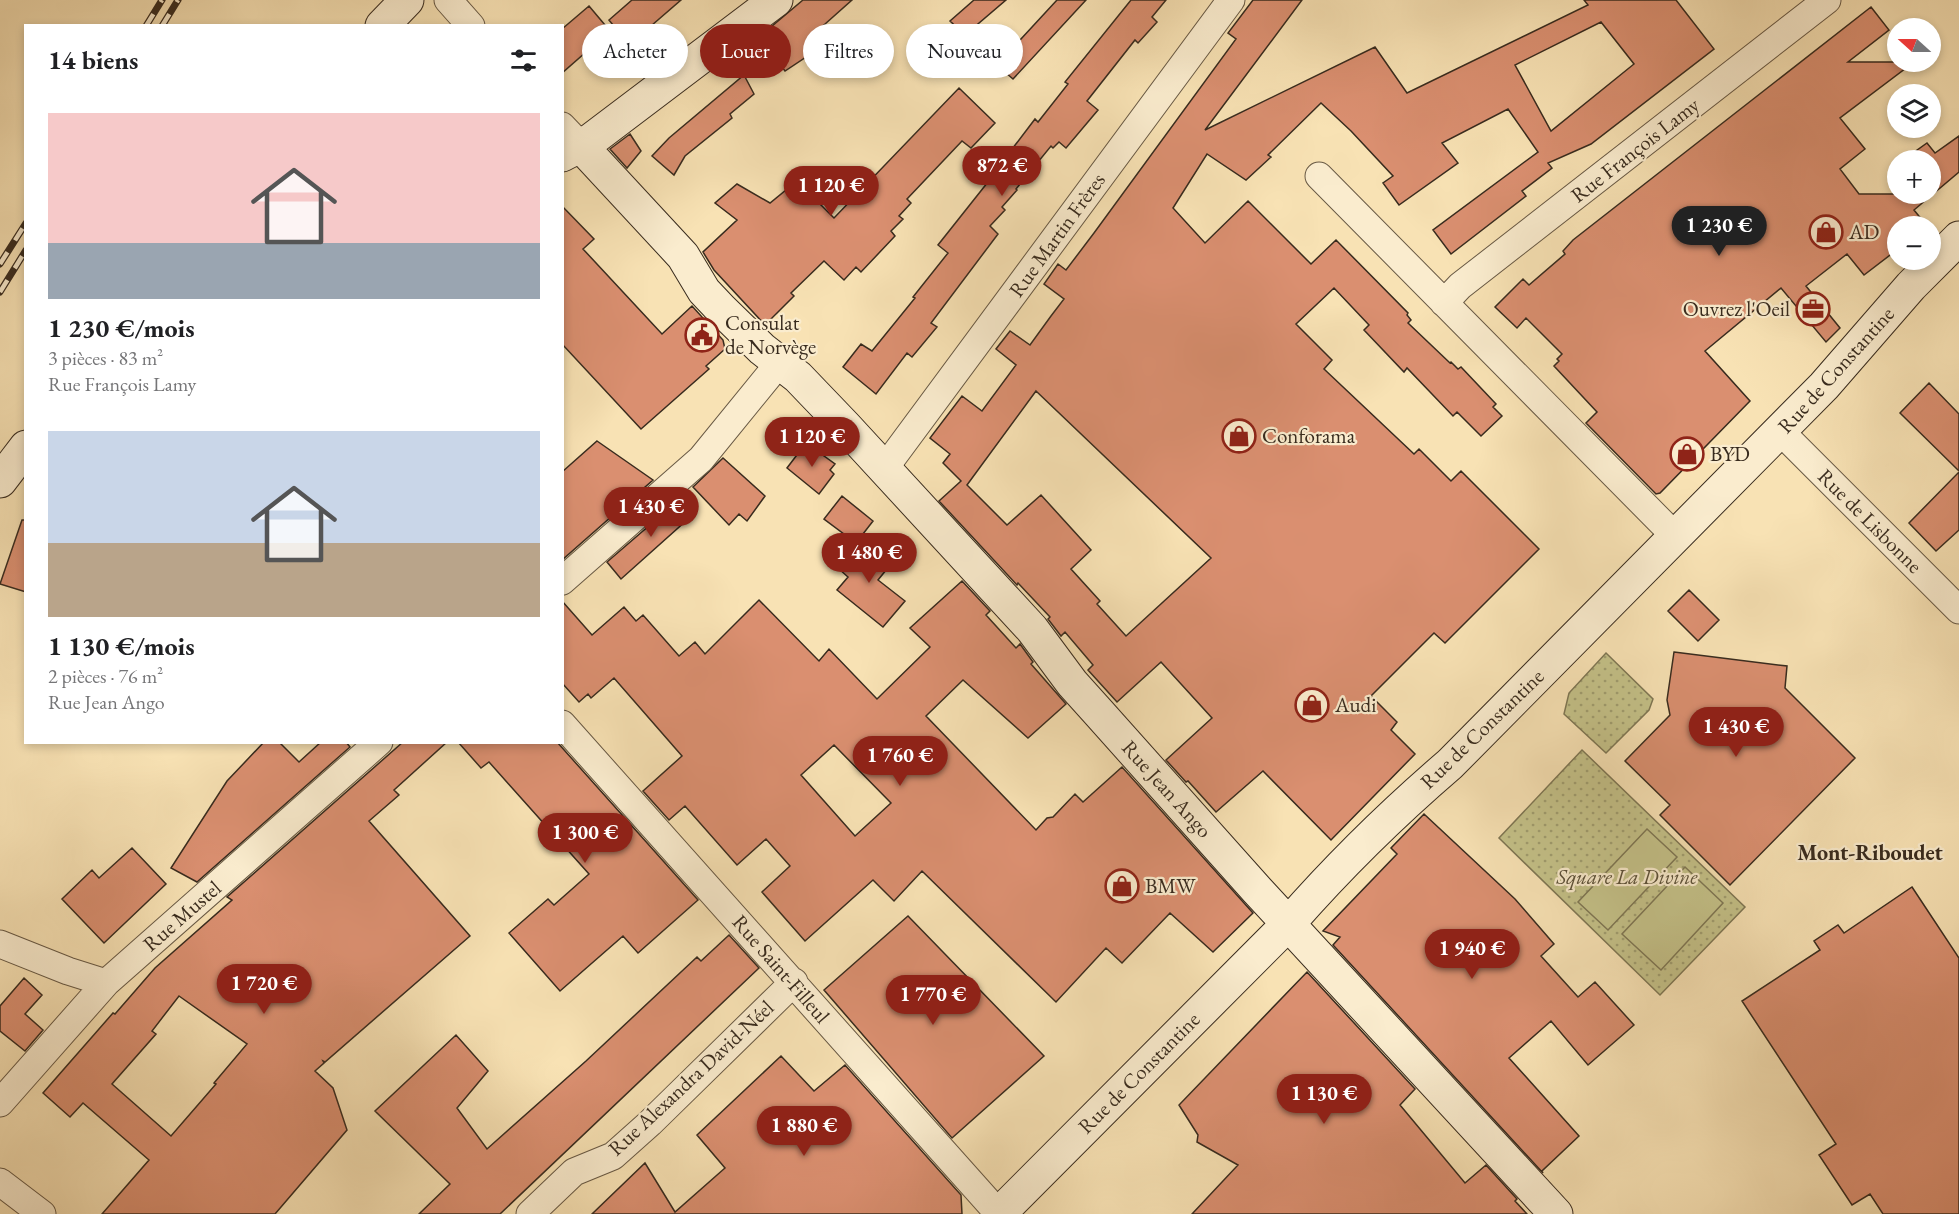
<!DOCTYPE html>
<html lang="fr">
<head>
<meta charset="utf-8">
<style>
  body { margin:0; font-family:"EB Garamond",serif; background:#f6f6f6; color:#202124; height:100vh; display:flex; flex-direction:column; font-size:22px; white-space:nowrap }
  * { box-sizing:border-box; margin:0 }
  p { font-size:20px; color:#757577 }
  .icon { flex:none; width:33px; height:33px; fill:none; stroke:currentColor; stroke-width:2; stroke-linecap:round; stroke-linejoin:round }
  .map { position:relative; flex:1; overflow:hidden }
  .details { position:absolute; left:24px; top:24px; width:540px; height:720px; display:flex; flex-direction:column; background:#fff; border-radius:0px; box-shadow:0 3px 9px #0003 }
  .details>* { flex:none }
  .banner { position:absolute; left:582px; top:24px; width:570px; height:54px; display:flex; gap:12px }
  .needle { width:39px; rotate:291deg }
  .fabs { position:absolute; left:1887px; top:18px; display:grid; gap:12px }
  .fabs a { display:grid; place-items:center; width:54px; height:54px; border-radius:50%; background:#fff; box-shadow:0 3px 9px #0003; font-size:30px }
  .price { position:absolute; translate:-50% -51px; padding:0 14px; border-radius:21px; background:#8f2418; color:#fff; font-size:20px; line-height:39px; filter:drop-shadow(0 2px 3px #0008) }
  .price::after { content:''; position:absolute; left:50%; top:36px; width:18px; height:14px; margin-left:-9px; background:inherit; clip-path:polygon(0 0,100% 0,50% 100%) }
  .price.on { background:#222; color:#fff }
  ul { padding:0; list-style:none }
  li { display:grid; align-content:center; gap:12px; height:318px; padding:0 24px }
  li span { display:grid; place-items:center; height:186px; border-radius:0px; color:#555 }
  li>.icon { margin-inline-start:auto }
  span .icon { width:108px; height:108px; fill:#fffc; stroke-width:1 }
  li b { font-size:26px }
  h2 { display:flex; justify-content:space-between; align-items:center; height:72px; padding:0 24px; font-size:26px }
  .pill { padding:0 21px; border-radius:27px; background:#fff; box-shadow:0 3px 9px #0003; font-size:21px; line-height:54px }
  .pill.on { background:#8f2418; color:#fff }
  .map>svg:first-child { display:block }
  .green { fill:url(#green-dots); stroke:#7e7653; stroke-width:1.5 }
  .pitch { fill:#c4c188; stroke:#7e7653; stroke-width:1.5 }
  .building { fill:#da8f70; stroke:#382b1e; stroke-width:1.5; fill-rule:evenodd }
  .lines { fill:none; stroke-linecap:round; stroke-linejoin:round }
  .street-casing { stroke:#685944; stroke-width:29 }
  .secondary-casing { stroke:#382b1e; stroke-width:35 }
  .street { stroke:#faecce; stroke-width:27 }
  .secondary { stroke:#faecce; stroke-width:33 }
  .rail-casing { stroke:#382b1e; stroke-width:7 }
  .rail { stroke:#faecce; stroke-width:4.5; stroke-dasharray:14; stroke-linecap:butt }
  .labels { text-anchor:middle; stroke-width:4.5; stroke-linejoin:round; paint-order:stroke }
  .street-label { font-size:21px; fill:#382b1e; stroke:#faecce }
  .poi-label { font-size:21px; fill:#382b1e; stroke:#faecce; text-anchor:start }
  .park-label { font-size:21px; font-style:italic; fill:#5b5038; stroke:#faecce }
  .neighbourhood-label { font-size:22px; font-weight:bold; fill:#382b1e; stroke:#faecce }
</style>
</head>
<body>
<div class="map">
<svg width="1959" height="1214" viewBox="0 0 1959 1214">
  <defs>
    <pattern id="green-dots" width="8" height="8" patternUnits="userSpaceOnUse" patternTransform="scale(1.5)"><rect width="8" height="8" fill="#c4c188"/><path d="M2 2h.1M6 6h.1" fill="none" stroke="#a09d6f" stroke-width="1.8" stroke-linecap="round"/></pattern>
  </defs>
  <rect width="100%" height="100%" fill="#f8e2b4"/>
  <filter id="stains"><feTurbulence type="fractalNoise" baseFrequency=".00333" numOctaves="4"/><feColorMatrix values="0 0 0 0 .2 0 0 0 0 .09 0 0 0 0 .02 0 0 0 .5 -.17"/></filter>
  <radialGradient id="worn" r=".72"><stop offset=".6" stop-color="#630" stop-opacity="0"/><stop offset="1" stop-color="#630" stop-opacity=".3"/></radialGradient>
  <path class="green" d="M1606,653L1653,699L1649,710L1606,753L1564,714L1569,693Z
    M1582,750L1745,907L1660,995L1499,838Z"/>
  <path class="pitch" d="M1647,829L1677,857L1608,930L1578,902Z
    M1685,867L1723,903L1661,970L1622,934Z"/>
  <path class="building" d="M632,0H681L629,45L609,20Z
    M803,0H852L806,41L815,51L785,71L759,37Z
    M974,0H1006L965,35L950,21Z
    M1057,0H1086L1013,79L997,65Z
    M1131,0H1166L1152,17L1157,22L1138,43L1135,40L1087,101L1098,110L1066,148L1059,142L1053,148L1051,146L1016,189L1017,190L1002,207L1005,210L990,226L998,234L931,323L937,327L912,357L907,353L876,394L843,367L861,344L872,351L915,298L913,297L948,253L938,245L1007,158L1006,157L1035,119L1038,122L1068,84L1065,82Z
    M1253,0H1302L1205,130L1375,47L1407,93L1588,5L1584,0H1676L1714,49L1591,144L1548,163L1552,168L1522,191L1526,196L1451,254L1433,230L1538,152L1508,109L1442,143L1458,163L1399,205L1383,183L1393,176L1351,131L1321,103L1268,155L1271,157L1246,180L1207,154L1173,208L1205,243L1248,201L1311,264L1336,240L1408,313L1407,315L1411,320L1408,323L1450,363L1451,362L1458,369L1461,367L1496,404L1493,407L1502,416L1481,436L1457,412L1453,416L1407,368L1404,372L1364,330L1369,325L1334,288L1296,324L1332,360L1324,369L1414,454L1419,449L1451,481L1461,471L1539,549L1445,643L1434,633L1371,696L1397,722L1391,730L1415,754L1331,840L1263,771L1216,812L1188,781L1186,782L1166,760L1212,718L1161,662L1117,702L1088,670L1093,665L1065,632L1061,636L1048,619L1050,617L1018,583L1017,585L939,501L961,481L943,463L950,454L930,438L962,396L982,411L1016,365L996,349L1010,331L1030,345L1051,316L1064,299L1044,284L1058,264L1066,270L1094,233L1236,39L1228,33ZM1601,22L1634,64L1551,131L1515,65ZM1036,391L1211,558L1126,636L1097,604L1100,601L1071,569L1091,550L1041,495L1007,525L967,485Z
    M589,6L610,31L562,73V29Z
    M1871,7L1889,30L1848,62H1914L1840,118L1865,149L1840,169L1859,194H1930V160H1907L1906,158L1927,143L1935,153L1959,136V172L1914,210L1927,226H1898V249L1864,275L1847,254L1806,286L1840,328L1826,342L1781,288L1705,351L1750,401L1660,493L1656,494L1586,423L1597,412L1554,366L1559,361L1557,359L1562,354L1526,318L1517,328L1495,307L1523,279L1529,285L1565,254L1563,251L1573,240Z
    M744,75L754,94L730,114L732,118L685,156L674,175L652,156L669,138Z
    M959,88L995,123L971,148L962,141L907,199L911,203L899,216L903,219L891,231L895,236L861,272L856,267L844,280L824,261L791,293L794,296L765,325L714,270L703,252L737,220L715,203L737,184L770,203L797,181L834,218Z
    M630,134L641,151L627,168L610,149Z
    M562,206L594,239L583,249L662,334L692,306L723,340L725,349L706,366L709,369L641,429L562,344Z
    M1929,383L1959,414V471L1900,413Z
    M597,441L653,480L562,560V472Z
    M806,443L835,464L830,470L834,474L819,494L787,468Z
    M723,458L765,496L747,521L739,514L729,525L693,487Z
    M1959,472V530L1936,551L1909,523Z
    M842,496L873,521L856,543L824,519Z
    M680,499L697,511L621,579L607,562Z
    M22,520H26V592L0,584Z
    M861,540L891,564L878,580L905,601L883,627L837,590L848,577L839,569Z
    M962,581L990,611L986,615L1016,648L1020,644L1033,662L1031,664L1066,704L1028,738L963,680L926,716L1036,830L1047,818L1053,817L1075,794L1083,802L1122,767L1253,913L1213,952L1170,913L1122,963L1106,948L1056,1002L922,871L894,901L873,880L805,941L762,892L790,866L766,839L737,865L685,806L669,820L643,791L682,756L614,678L591,698L588,694L579,702L562,683V601L592,635L624,607L636,621L643,615L679,656L695,642L705,654L759,600L819,661L829,649L877,699L930,647L910,628ZM834,745L891,803L855,836L801,775Z
    M1689,590L1719,620L1698,641L1668,611Z
    M1674,652L1787,666L1785,688L1855,758L1730,885L1660,815L1670,805L1625,761L1670,715L1667,700Z
    M264,742H279L299,762L321,742H346L350,747L197,882L171,868L227,781Z
    M403,742H447L394,790L399,795L369,821L470,936L325,1062L323,1061L324,1063L315,1071L333,1088L347,1130L275,1214H102L149,1160L83,1103L70,1117L43,1093L113,1013L115,1014L155,968L232,900L227,897ZM179,996L247,1044L214,1083L216,1084L171,1136L112,1084L156,1034L152,1031Z
    M458,742H557L698,900L638,953L623,936L560,991L509,933L548,899L554,905L589,874L489,762L481,768Z
    M1424,814L1515,899L1554,944L1541,956L1578,997L1595,982L1634,1025L1588,1065L1551,1021L1509,1058L1579,1136L1542,1171L1543,1173L1333,945L1340,937L1323,931L1397,854L1391,848Z
    M132,848L166,884L104,943L62,899L92,870L99,878Z
    M1912,887L1959,958V1214H1883L1870,1194L1852,1205L1819,1155L1836,1144L1742,1001L1820,950L1814,941L1838,925L1844,933Z
    M908,916L1044,1056L952,1138L824,990Z
    M729,935L759,968L500,1214H419L450,1184L375,1111L456,1035L488,1071L457,1108L487,1149L586,1061L697,957L701,961Z
    M1307,972L1415,1089L1400,1105L1465,1183L1486,1165L1517,1199L1515,1201L1527,1214H1192L1238,1165L1197,1142L1198,1135L1179,1105Z
    M24,978L42,995L25,1014L43,1030L25,1051L0,1031V1006Z
    M781,1056L814,1091L845,1065L961,1195L962,1214H592L645,1163L675,1212L725,1168L697,1135Z"/>
  <g class="lines">
    <defs>
      <path id="street" d="M448,0L471,26
        M562,126L582,147
        M1319,176L1675,536
        M1444,303L1460,286L1827,0
        M1780,431L1959,610
        M884,469L1231,0
        M562,581L701,459L780,362
        M562,724L999,1214
        M0,944L68,971L106,983
        M0,1103L106,983L379,742
        M0,1182L42,1214
        M530,1214L574,1172L613,1156L650,1123L794,982"/>
      <path id="secondary" d="M382,26L407,0
        M582,147L683,256L704,291L721,309L762,349L798,377L845,426L1032,629L1072,683L1099,713L1257,890L1556,1214
        M562,155L591,140L776,0
        M0,481L26,447
        M999,1214L1289,923C1338,867 1393,813 1450,764L1824,386L1911,286L1959,238"/>
    </defs>
    <use href="#street" class="street-casing"/>
    <use href="#secondary" class="secondary-casing"/>
    <use href="#street" class="street"/>
    <use href="#secondary" class="secondary"/>
    <defs>
      <path id="rail" d="M146,26L162,0
        M162,26L178,0
        M0,264L26,223
        M0,292L26,250"/>
    </defs>
    <use href="#rail" class="rail-casing"/>
    <use href="#rail" class="rail"/>
  </g>
  <defs>
    <symbol id="shop-ring" viewBox="-11 -11 22 22"><circle r="9.5" fill="#faecce" stroke="#8f2418" stroke-width="1.5"/><path d="M-5-2.5h2.3a2.7 3.5 0 0 1 5.4 0H5L5.5 6h-11ZM-1.5-2.5h3a1.5 2.3 0 0 0-3 0Z" fill="#8f2418"/></symbol>
    <symbol id="office-ring" viewBox="-11 -11 22 22"><circle r="9.5" fill="#faecce" stroke="#8f2418" stroke-width="1.5"/><path d="M-6-3h4V-5.5h4V-3h4V5H-6ZM-1-4.5V-3h2v-1.5ZM-6 0V1H6V0Z" fill="#8f2418"/></symbol>
    <symbol id="civic-ring" viewBox="-11 -11 22 22"><circle r="9.5" fill="#faecce" stroke="#8f2418" stroke-width="1.5"/><path d="M-.6-6.5H3V-4.5H.6V-3L4-1V1h2V6H-6V1h2V-1L-.6-3ZM-1.2 2.5V6h2.4V2.5Z" fill="#8f2418"/></symbol>
  </defs>
  <g fill-rule="evenodd">
    <use href="#shop-ring" x="1807" y="213" width="38" height="38"/>
    <use href="#office-ring" x="1794" y="290" width="38" height="38"/>
    <use href="#civic-ring" x="683" y="316" width="38" height="38"/>
    <use href="#shop-ring" x="1220" y="417" width="38" height="38"/>
    <use href="#shop-ring" x="1668" y="435" width="38" height="38"/>
    <use href="#shop-ring" x="1293" y="686" width="38" height="38"/>
    <use href="#shop-ring" x="1103" y="867" width="38" height="38"/>
  </g>
  <g class="labels">
    <g class="street-label">
      <text transform="translate(1635 150) rotate(-38)" y="7">Rue François Lamy</text>
      <text transform="translate(1057 235) rotate(-54)" y="7">Rue Martin Frères</text>
      <text transform="translate(1836 370) rotate(-48)" y="7">Rue de Constantine</text>
      <text transform="translate(1870 521) rotate(45)" y="7">Rue de Lisbonne</text>
      <text transform="translate(1482 729) rotate(-44)" y="7">Rue de Constantine</text>
      <text transform="translate(1167 789) rotate(48)" y="7">Rue Jean Ango</text>
      <text transform="translate(182 916) rotate(-41)" y="7">Rue Mustel</text>
      <text transform="translate(781 969) rotate(49)" y="7">Rue Saint-Filleul</text>
      <text transform="translate(1139 1073) rotate(-45)" y="7">Rue de Constantine</text>
      <text transform="translate(691 1078) rotate(-43)" y="7">Rue Alexandra David-Néel</text>
    </g>
    <g class="poi-label">
      <text x="1849" y="239">AD</text>
      <text x="1790" y="316" text-anchor="end">Ouvrez l'Oeil</text>
      <text x="725" y="330">Consulat<tspan x="725" dy="24">de Norvège</tspan></text>
      <text x="1262" y="443">Conforama</text>
      <text x="1710" y="461">BYD</text>
      <text x="1335" y="712">Audi</text>
      <text x="1145" y="893">BMW</text>
    </g>
    <g class="park-label">
      <text x="1627" y="884">Square La Divine</text>
    </g>
    <g class="neighbourhood-label">
      <text x="1870" y="860">Mont-Riboudet</text>
    </g>
  </g>
  <rect width="100%" height="100%" filter="url(#stains)"/>
  <rect width="100%" height="100%" fill="url(#worn)"/>
</svg>
<div class="fabs">
<a><svg class="needle" viewBox="-14 -14 28 28"><path d="M0-13l5 13h-10z" fill="#e53935"/><path d="M0 13l5-13h-10z" fill="#757577"/></svg></a>
<a><svg class="icon" aria-label="layers" viewBox="0 0 24 24"><path d="M12 4l9 5-9 5-9-5zM3 14l9 5 9-5"/></svg></a>
<a>+</a>
<a>−</a>
</div>
<b class="price" style="left:1002px;top:197px">872 €</b>
<b class="price" style="left:831px;top:217px">1 120 €</b>
<b class="price on" style="left:1719px;top:257px">1 230 €</b>
<b class="price" style="left:812px;top:468px">1 120 €</b>
<b class="price" style="left:651px;top:538px">1 430 €</b>
<b class="price" style="left:869px;top:584px">1 480 €</b>
<b class="price" style="left:1736px;top:758px">1 430 €</b>
<b class="price" style="left:900px;top:787px">1 760 €</b>
<b class="price" style="left:585px;top:864px">1 300 €</b>
<b class="price" style="left:1472px;top:980px">1 940 €</b>
<b class="price" style="left:264px;top:1015px">1 720 €</b>
<b class="price" style="left:933px;top:1026px">1 770 €</b>
<b class="price" style="left:1324px;top:1125px">1 130 €</b>
<b class="price" style="left:804px;top:1157px">1 880 €</b>
<div class="banner">
<a class="pill">Acheter</a>
<a class="pill on">Louer</a>
<a class="pill">Filtres</a>
<a class="pill">Nouveau</a>
</div>
<section class="details">
<h2>14 biens<svg class="icon" aria-label="filters" viewBox="0 0 24 24"><path d="M4 7h16M4 17h16"/><circle cx="9" cy="7" r="2"/><circle cx="15" cy="17" r="2"/></svg></h2>
<ul>
<li><span style="background:linear-gradient(#f6c9c9 70%,#9aa5b1 0)"><svg class="icon" aria-label="home" viewBox="0 0 24 24"><path d="M3 11l9-7 9 7M6 9v11h12V9"/></svg></span><div><b>1 230 €/mois</b><p>3 pièces · 83 m²</p><p>Rue François Lamy</p></div></li>
<li><span style="background:linear-gradient(#c9d6e8 60%,#b9a48a 0)"><svg class="icon" aria-label="home" viewBox="0 0 24 24"><path d="M3 11l9-7 9 7M6 9v11h12V9"/></svg></span><div><b>1 130 €/mois</b><p>2 pièces · 76 m²</p><p>Rue Jean Ango</p></div></li>
</ul>
</section>
</div>
</body>
</html>
